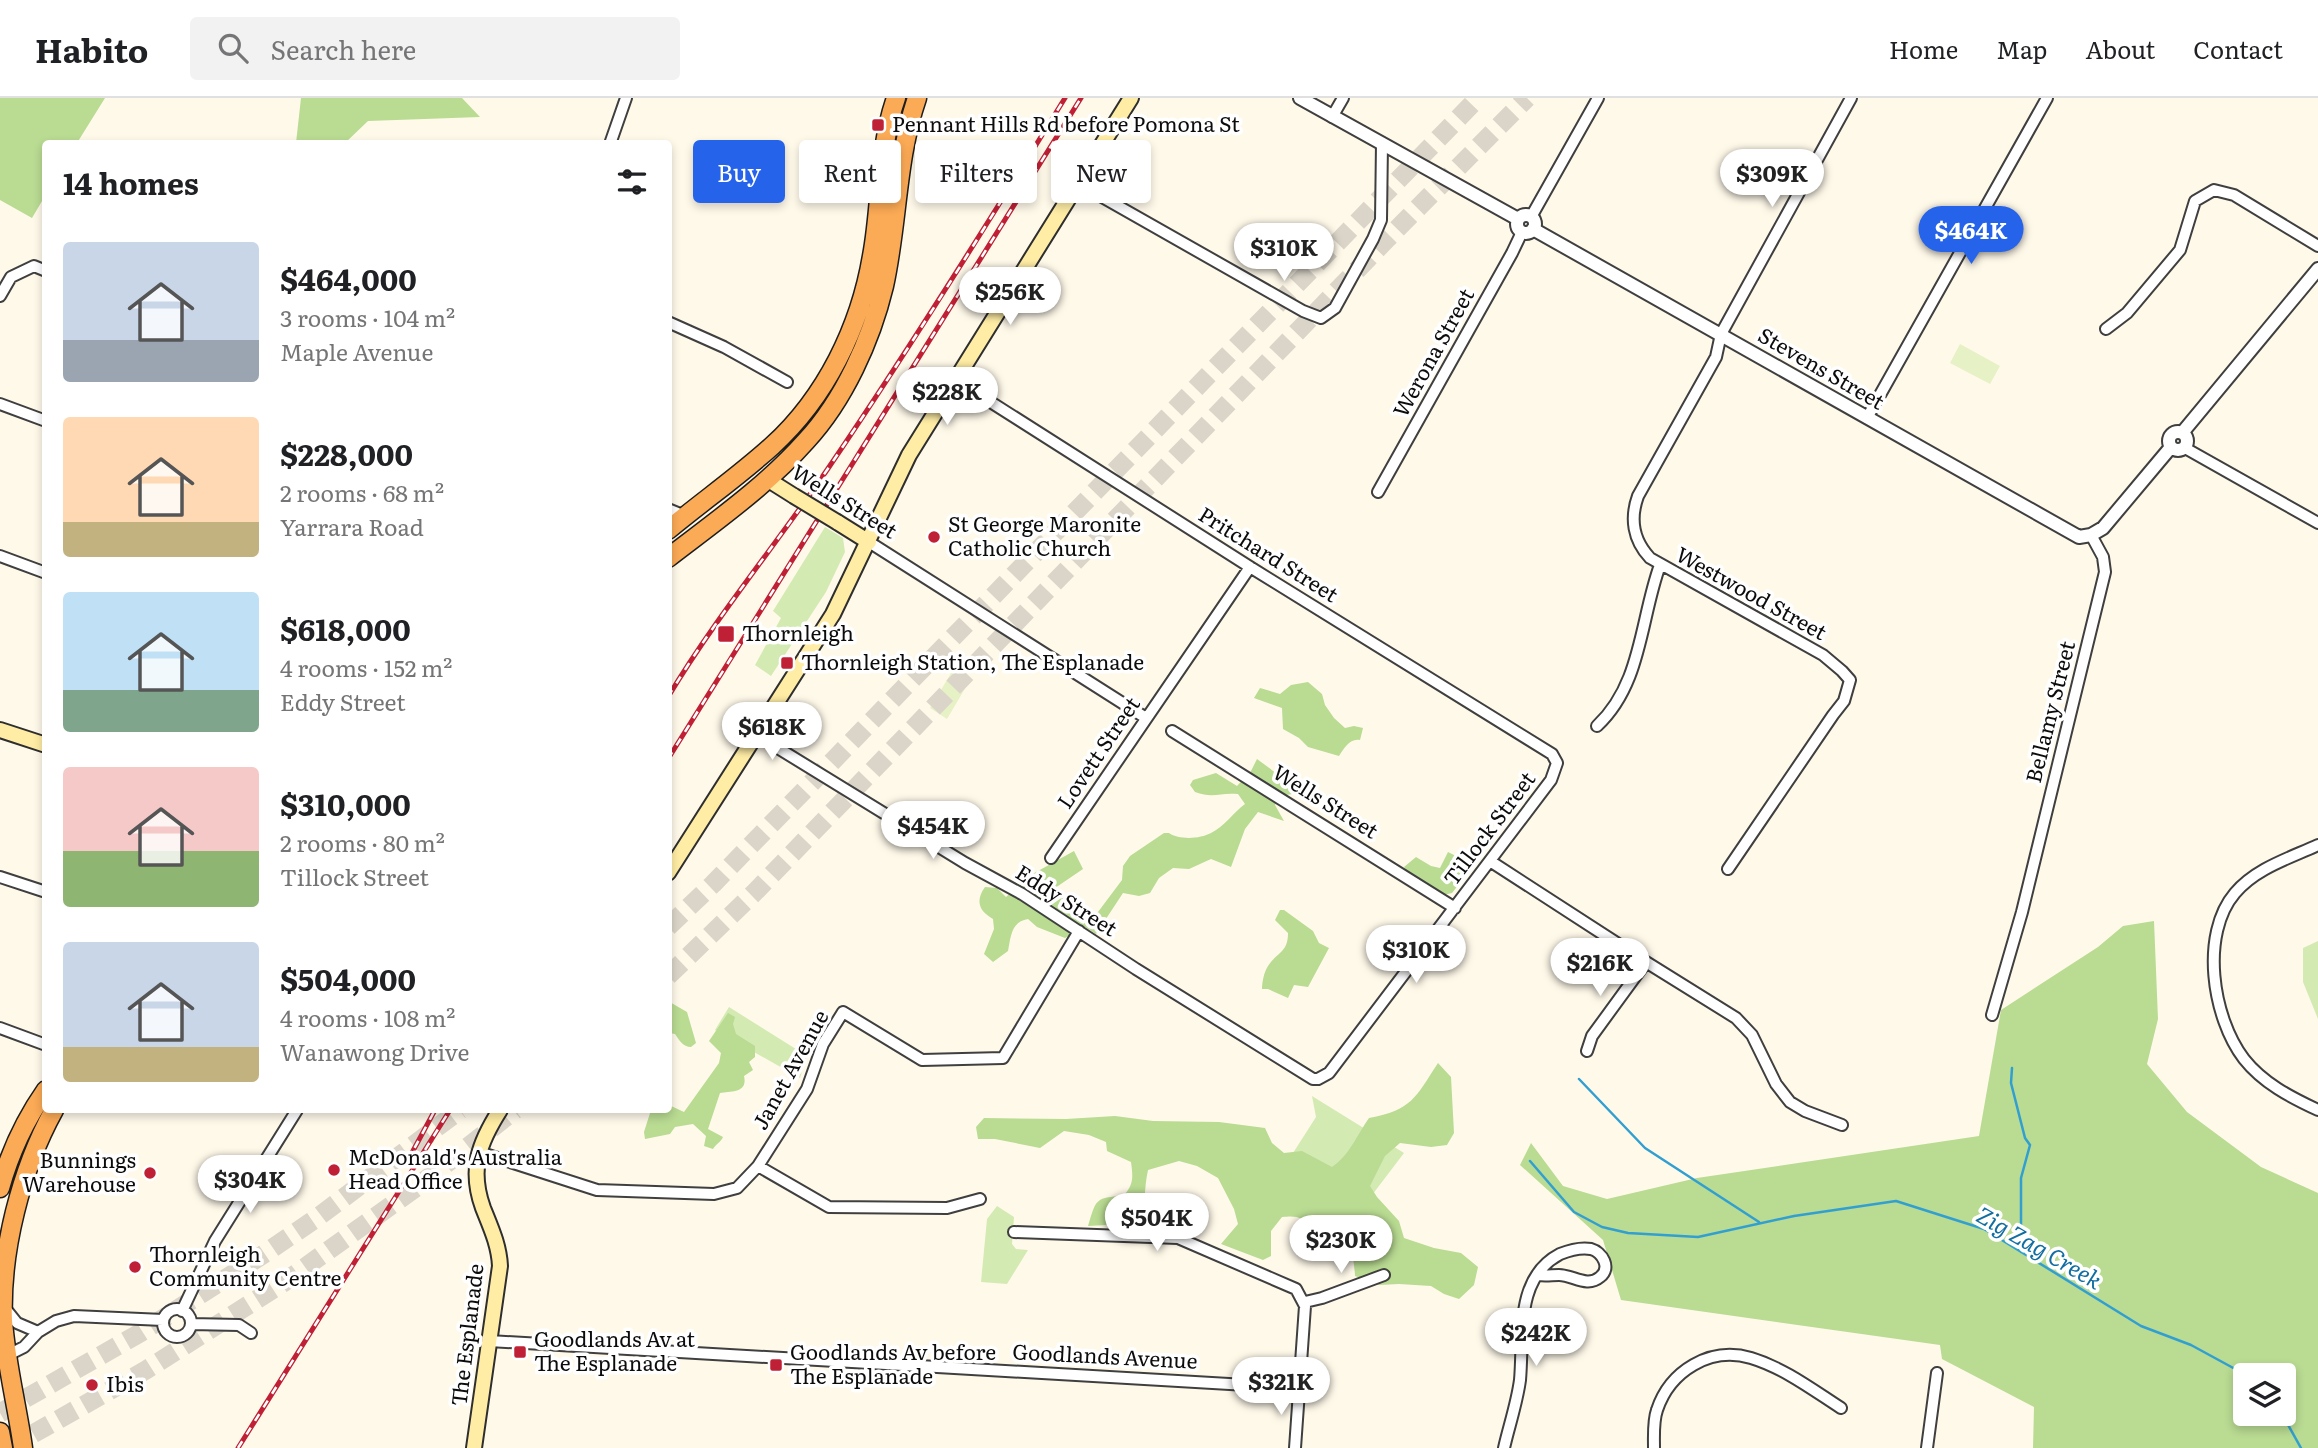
<!DOCTYPE html>
<html lang="en">
<head>
<meta charset="utf-8">
<style>
  body { margin:0; font-family:Literata,serif; background:#f2f2f2; color:#202124; height:100vh; display:flex; flex-direction:column; font-size:26px; white-space:nowrap }
  * { box-sizing:border-box; margin:0 }
  p { font-size:23px; color:#757577 }
  .icon { flex:none; width:38px; height:38px; fill:none; stroke:currentColor; stroke-width:2; stroke-linecap:round; stroke-linejoin:round }
  .map { position:relative; flex:1; overflow:hidden }
  .sheet { position:absolute; left:42px; top:42px; width:630px; height:973px; display:flex; flex-direction:column; background:#fff; border-radius:7px; box-shadow:0 4px 10px #0003 }
  .sheet>* { flex:none }
  .hud { position:absolute; left:693px; top:42px; width:665px; height:63px; display:flex; gap:14px }
  .controls { position:absolute; left:2233px; top:1265px; display:grid; gap:14px }
  .controls a { display:grid; place-items:center; width:63px; height:63px; border-radius:7px; background:#fff; box-shadow:0 4px 10px #0003; font-size:35px }
  .price { position:absolute; translate:-50% -60px; padding:0 16px; border-radius:24px; background:#fff; color:#222; font-size:23px; line-height:46px; filter:drop-shadow(0 2px 4px #0008) }
  .price::after { content:''; position:absolute; left:50%; top:42px; width:21px; height:16px; margin-left:-10px; background:inherit; clip-path:polygon(0 0,100% 0,50% 100%) }
  .price.current { background:#2563eb; color:#fff }
  ul { padding:0; list-style:none }
  li { display:flex; align-items:center; gap:21px; height:175px; padding:0 21px }
  li span { display:grid; place-items:center; flex:none; width:196px; height:140px; border-radius:7px; color:#555 }
  li>.icon { margin-inline-start:auto }
  span .icon { width:84px; height:84px; fill:#fffc; stroke-width:1 }
  li b { font-size:30px }
  h2 { display:flex; justify-content:space-between; align-items:center; height:84px; padding:0 21px; font-size:30px }
  .pill { padding:0 24px; border-radius:7px; background:#fff; box-shadow:0 4px 10px #0003; font-size:24px; line-height:63px }
  .pill.current { background:#2563eb; color:#fff }
  header { display:flex; align-items:center; gap:42px; box-sizing:border-box; height:98px; padding:0 35px; background:#fff; border-bottom:2px solid #e0e0e0 }
  header strong { font-size:33px }
  nav { display:flex; gap:38px; margin-inline-start:auto; font-size:24px }
  .search { width:490px; height:63px; background:#f2f2f2; display:flex; align-items:center; gap:18px; box-sizing:border-box; padding:0 24px; border-radius:7px; color:#757577; font-size:26px }
  .map>svg:first-child { display:block }
  .green { fill:#d4eab3 }
  .forest { fill:#b9db92; fill-rule:evenodd }
  .pitch { fill:#e6f1c5 }
  .lines { fill:none; stroke-linecap:round; stroke-linejoin:round }
  .stream { stroke:#329fd1; stroke-width:2.5 }
  .motorway-tunnel { stroke:#dbd5c9; stroke-width:19; stroke-dasharray:19 10; stroke-linecap:butt }
  .minor-casing { stroke:#3f3f3f; stroke-width:14 }
  .tertiary-casing { stroke:#3f3f3f; stroke-width:16 }
  .secondary-casing { stroke:#2e2e2e; stroke-width:18 }
  .trunk-casing { stroke:#1d1d1d; stroke-width:21 }
  .minor { stroke:#fff; stroke-width:10 }
  .tertiary { stroke:#fff; stroke-width:12 }
  .secondary { stroke:#ffeda5; stroke-width:14 }
  .trunk { stroke:#fbaa55; stroke-width:18 }
  .rail-casing { stroke:#bf2035; stroke-width:5 }
  .rail { stroke:#fff; stroke-width:2.5; stroke-dasharray:8; stroke-linecap:butt }
  .secondary-bridge-casing { stroke:#2e2e2e; stroke-width:18; stroke-linecap:butt }
  .secondary-bridge { stroke:#ffeda5; stroke-width:14 }
  .poi-dot { fill:#bf2035; stroke:#fff; stroke-width:2.5 }
  .labels { text-anchor:middle; stroke-width:7; stroke-linejoin:round; paint-order:stroke }
  .poi-label { font-size:21px; fill:#0c0c0c; stroke:#fff; text-anchor:start }
  .street-label { font-size:21px; fill:#0c0c0c; stroke:#fff }
  .water-label { font-size:23px; font-style:italic; fill:#126ea1; stroke:#fff }
</style>
</head>
<body>
<header>
<strong>Habito</strong>
<div class="search"><svg class="icon" aria-label="search" viewBox="0 0 24 24"><circle cx="10" cy="10" r="6"/><path d="M15 15l6 6"/></svg>Search here</div>
<nav><a>Home</a><a>Map</a><a>About</a><a>Contact</a></nav>
</header>
<div class="map">
<svg width="2318" height="1350" viewBox="0 0 2318 1350">
  <rect width="100%" height="100%" fill="#fff9ea"/>
  <path class="green" d="M825,429L843,440L845,454L826,494L771,578L755,567L781,520L773,513Z
    M2318,843V921L2303,884V850Z
    M729,909L807,958L800,980L715,932Z
    M1312,998L1404,1055L1366,1105L1293,1055L1316,1019Z
    M997,1108L1014,1119L1012,1146L1016,1151L1028,1152L1007,1186L981,1184L987,1121Z"/>
  <path class="forest" d="M0,0H105L77,45L46,46L45,98L32,120L0,102Z
    M301,0H462L480,19L368,23L345,45H296Z
    M1308,584L1322,596L1325,607L1334,620L1345,630L1354,628L1363,630L1360,642C1350,640 1344,650 1339,658L1308,649L1299,640L1283,631L1282,610L1254,600L1260,590L1280,596L1291,587Z
    M1257,661L1284,681L1307,687L1310,697C1298,696 1280,693 1275,707L1284,723L1258,714L1245,731L1231,769L1211,761L1189,771L1173,770L1159,780L1150,795L1139,798L1123,795L1096,836L1085,829L1065,840L1037,829L1028,821C1011,824 1011,838 1008,853L993,864L984,856L994,831L993,821C979,813 975,803 985,789L997,790L1006,799L1029,778L1074,753L1083,771L1055,790L1073,809L1087,819L1098,814L1122,782L1123,768L1130,758L1164,735H1169C1179,742 1200,741 1211,735C1224,729 1234,714 1245,706L1238,696C1220,694 1214,701 1195,694L1190,687L1193,682L1216,675L1237,688L1251,673Z
    M1448,754L1474,767L1452,795L1443,797L1409,776L1404,769L1416,759L1431,768L1440,770Z
    M1280,812H1284L1313,833L1319,845L1329,850L1308,889L1294,887L1288,900L1268,891H1262C1262,884 1264,874 1268,868C1277,854 1288,855 1288,835L1275,822Z
    M2154,823L2158,921L2147,966L2187,1014L2261,1069L2318,1095V1350H2033L2034,1309L1942,1261L1940,1247L1621,1202L1603,1142L1520,1067L1531,1045L1563,1088L1607,1101L1697,1080L1979,1038L2001,912L2098,849L2123,828ZM2245,1278H2284V1316H2245Z
    M668,903L687,914L696,945L691,949C683,949 679,942 675,936L669,935Z
    M728,915L735,919L733,926L736,936L755,948V959L749,964L753,972L744,978C748,995 731,993 720,995L708,1031L723,1039C721,1044 716,1046 713,1051L704,1048L706,1038L693,1026L675,1029L670,1036L645,1041L644,1034L651,1012H668L669,1007L684,1014L719,965L721,955L709,943Z
    M1438,965L1451,979L1454,1035L1447,1047L1431,1049L1400,1045L1385,1058L1370,1088L1377,1099L1399,1123L1404,1140L1434,1150L1461,1155L1478,1169L1474,1187L1459,1201L1444,1196L1431,1188L1399,1186L1379,1187L1355,1178C1354,1159 1351,1138 1330,1131C1325,1129 1319,1130 1314,1127C1299,1120 1299,1117 1282,1119L1271,1133V1158L1263,1162L1221,1146L1238,1126L1234,1111L1218,1080L1197,1068L1179,1063L1148,1072C1144,1090 1145,1107 1143,1125L1088,1128C1096,1102 1095,1099 1123,1098C1134,1087 1133,1079 1131,1064L1107,1053L1106,1044L1089,1037L1064,1033L1040,1050L995,1041H978L976,1029L984,1020L1066,1021L1115,1018L1153,1023L1219,1024L1265,1030L1272,1045L1284,1055L1302,1053L1332,1069C1349,1058 1357,1037 1369,1020C1412,1012 1415,1000 1438,965Z"/>
  <path class="pitch" d="M1960,246L2000,268L1990,286L1950,265Z
    M953,572L970,582L947,621L930,610Z"/>
  <g class="lines">
    <path class="stream" d="M2012,970L2011,985L2025,1040L2030,1047L2021,1080V1154
      M1579,981L1645,1050L1759,1124
      M1530,1063L1574,1114L1602,1129L1628,1135L1698,1139L1794,1118L1896,1103L1984,1131L2141,1228L2191,1247L2248,1278
      M2282,1316L2301,1350"/>
    <path class="motorway-tunnel" d="M668,829L713,786L1478,0
      M668,878L754,795L1387,141L1527,0
      M0,1315L140,1235L264,1156L318,1119L460,1012
      M8,1350L146,1272L283,1185L414,1091L515,1012"/>
    <defs>
      <path id="minor" d="M1332,19L1343,0
        M610,46L626,0
        M1085,73L1088,85L1095,95L1303,213L1321,220L1335,210L1373,141L1381,122L1382,45
        M1531,119L1598,0
        M0,198L11,179L34,168L46,173
        M668,224L724,249L787,284
        M2106,231L2127,215L2180,152L2195,103L2214,92L2234,97L2318,148
        M0,306L46,323
        M1867,320L2047,0
        M2185,350L2318,425
        M1378,394L1512,155L1522,134
        M668,411L685,418
        M869,444L1146,620
        M0,458L46,475
        M1597,628C1642,586 1640,522 1660,467
        M1172,633L1455,810
        M755,636L965,765L1022,796L1136,871L1313,981H1318L1329,975L1551,682L1557,665L1552,656L1250,469L956,282
        M2318,747C2290,760 2256,770 2235,795C2200,836 2212,919 2244,961C2263,985 2290,999 2318,1012
        M1051,760L1250,469
        M1490,763L1646,864L1736,920L1752,937L1776,986L1790,1004L1805,1013L1842,1027
        M1728,771L1833,617L1844,603L1850,582L1842,573L1823,557L1650,460C1633,442 1630,420 1638,398L1716,259L1721,236L1851,0
        M0,779L46,794
        M1992,917L2022,814L2105,474L2103,459L2091,437
        M0,930L46,947
        M1587,953L1592,938L1646,864
        M479,1054L597,1092L714,1096L737,1090L758,1068L807,991L823,946L843,914L922,962L1003,960L1079,833
        M758,1068L829,1109L947,1110L980,1101
        M1014,1134L1178,1140L1296,1191L1305,1208L1295,1350
        M1305,1204L1322,1200L1384,1177
        M5,1210L17,1225L38,1234
        M163 1225a14 14 0 1 1 28 0a14 14 0 1 1-28 0Z
        M182,1213L215,1143L297,1012
        M191,1226L239,1227L251,1235
        M489,1243L1299,1290
        M4,1259L24,1249L38,1234L56,1223L74,1218L163,1222
        M1504,1350C1509,1328 1517,1305 1520,1282C1524,1239 1514,1180 1560,1156C1570,1152 1580,1149 1591,1151C1602,1154 1612,1170 1600,1179C1587,1190 1573,1177 1559,1177C1552,1177 1545,1178 1538,1177
        M1654,1350C1654,1338 1653,1323 1657,1312C1670,1273 1710,1248 1751,1260C1784,1270 1813,1292 1841,1310
        M1927,1350L1937,1275"/>
      <path id="tertiary" d="M1300,0L1518,121
        M1517 126a9 9 0 1 1 18 0a9 9 0 1 1-18 0Z
        M1533,131L2079,439L2091,437L2103,430L2171,349
        M2169 343a9 9 0 1 1 18 0a9 9 0 1 1-18 0Z
        M2182,335L2318,171"/>
      <path id="secondary" d="M767,381L794,398
        M837,424L869,444
        M0,632L46,647
        M668,775L833,516L909,357L1131,0
        M474,1350L500,1168C499,1147 491,1130 483,1110C469,1071 479,1045 500,1012"/>
      <path id="trunk" d="M668,432C703,403 739,378 772,348C826,299 860,229 872,158C882,105 878,51 896,0
        M668,460C716,423 766,388 806,343C844,302 871,242 884,188C898,125 896,61 917,0
        M0,1090C10,1054 25,1022 46,992
        M0,1334L3,1350
        M23,1350C17,1307 6,1266 3,1223C0,1153 21,1072 54,1012"/>
    </defs>
    <use href="#minor" class="minor-casing"/>
    <use href="#tertiary" class="tertiary-casing"/>
    <use href="#secondary" class="secondary-casing"/>
    <use href="#trunk" class="trunk-casing"/>
    <use href="#minor" class="minor"/>
    <use href="#tertiary" class="tertiary"/>
    <use href="#secondary" class="secondary"/>
    <use href="#trunk" class="trunk"/>
    <defs>
      <path id="rail" d="M668,599C716,519 775,448 827,372C910,250 988,125 1065,0
        M668,661L1081,0
        M407,1064L435,1012
        M238,1350L450,1012"/>
    </defs>
    <use href="#rail" class="rail-casing"/>
    <use href="#rail" class="rail"/>
    <defs>
      <path id="secondary-bridge" d="M794,398L837,424"/>
    </defs>
    <use href="#secondary-bridge" class="secondary-bridge-casing"/>
    <use href="#secondary-bridge" class="secondary-bridge"/>
  </g>
  <g class="poi-dot">
    <rect x="871" y="20" width="14" height="14" rx="3.5"/>
    <circle cx="934" cy="439" r="7"/>
    <rect x="717" y="527" width="18" height="18" rx="3.5"/>
    <rect x="780" y="558" width="14" height="14" rx="3.5"/>
    <circle cx="334" cy="1072" r="7"/>
    <circle cx="150" cy="1075" r="7"/>
    <circle cx="135" cy="1169" r="7"/>
    <rect x="513" y="1247" width="14" height="14" rx="3.5"/>
    <rect x="769" y="1260" width="14" height="14" rx="3.5"/>
    <circle cx="92" cy="1287" r="7"/>
  </g>
  <g class="labels">
    <g class="poi-label">
      <text x="892" y="34">Pennant Hills Rd before Pomona St</text>
      <text x="948" y="434">St George Maronite<tspan x="948" dy="24">Catholic Church</tspan></text>
      <text x="742" y="543">Thornleigh</text>
      <text x="801" y="572">Thornleigh Station, The Esplanade</text>
      <text x="348" y="1067">McDonald's Australia<tspan x="348" dy="24">Head Office</tspan></text>
      <text x="136" y="1070" text-anchor="end">Bunnings<tspan x="136" dy="24">Warehouse</tspan></text>
      <text x="149" y="1164">Thornleigh<tspan x="149" dy="24">Community Centre</tspan></text>
      <text x="534" y="1249">Goodlands Av at<tspan x="534" dy="24">The Esplanade</tspan></text>
      <text x="790" y="1262">Goodlands Av before<tspan x="790" dy="24">The Esplanade</tspan></text>
      <text x="106" y="1294">Ibis</text>
    </g>
    <g class="street-label">
      <text transform="translate(1434 255) rotate(-61)" y="7">Werona Street</text>
      <text transform="translate(1821 271) rotate(30)" y="7">Stevens Street</text>
      <text transform="translate(844 404) rotate(32)" y="7">Wells Street</text>
      <text transform="translate(1268 457) rotate(32)" y="7">Pritchard Street</text>
      <text transform="translate(1751 496) rotate(29)" y="7">Westwood Street</text>
      <text transform="translate(2051 614) rotate(-76)" y="7">Bellamy Street</text>
      <text transform="translate(1099 655) rotate(-56)" y="7">Lovett Street</text>
      <text transform="translate(1325 704) rotate(32)" y="7">Wells Street</text>
      <text transform="translate(1490 731) rotate(-53)" y="7">Tillock Street</text>
      <text transform="translate(1066 803) rotate(32)" y="7">Eddy Street</text>
      <text transform="translate(791 972) rotate(-61)" y="7">Janet Avenue</text>
      <text transform="translate(468 1237) rotate(-83)" y="7">The Esplanade</text>
      <text transform="translate(1105 1259) rotate(3)" y="7">Goodlands Avenue</text>
    </g>
    <g class="water-label">
      <text transform="translate(2039 1150) rotate(30)" y="8">Zig Zag Creek</text>
    </g>
  </g>
</svg>
<div class="controls">
<a><svg class="icon" aria-label="layers" viewBox="0 0 24 24"><path d="M12 4l9 5-9 5-9-5zM3 14l9 5 9-5"/></svg></a>
</div>
<b class="price" style="left:1772px;top:111px">$309K</b>
<b class="price current" style="left:1971px;top:168px">$464K</b>
<b class="price" style="left:1284px;top:185px">$310K</b>
<b class="price" style="left:1010px;top:229px">$256K</b>
<b class="price" style="left:947px;top:329px">$228K</b>
<b class="price" style="left:772px;top:664px">$618K</b>
<b class="price" style="left:933px;top:763px">$454K</b>
<b class="price" style="left:1416px;top:887px">$310K</b>
<b class="price" style="left:1600px;top:900px">$216K</b>
<b class="price" style="left:250px;top:1117px">$304K</b>
<b class="price" style="left:1157px;top:1155px">$504K</b>
<b class="price" style="left:1341px;top:1177px">$230K</b>
<b class="price" style="left:1536px;top:1270px">$242K</b>
<b class="price" style="left:1281px;top:1319px">$321K</b>
<div class="hud">
<a class="pill current">Buy</a>
<a class="pill">Rent</a>
<a class="pill">Filters</a>
<a class="pill">New</a>
</div>
<section class="sheet">
<h2>14 homes<svg class="icon" aria-label="filters" viewBox="0 0 24 24"><path d="M4 7h16M4 17h16"/><circle cx="9" cy="7" r="2"/><circle cx="15" cy="17" r="2"/></svg></h2>
<ul>
<li><span style="background:linear-gradient(#c9d6e8 70%,#9aa5b1 0)"><svg class="icon" aria-label="home" viewBox="0 0 24 24"><path d="M3 11l9-7 9 7M6 9v11h12V9"/></svg></span><div><b>$464,000</b><p>3 rooms · 104 m²</p><p>Maple Avenue</p></div></li>
<li><span style="background:linear-gradient(#ffd9b3 75%,#c2b280 0)"><svg class="icon" aria-label="home" viewBox="0 0 24 24"><path d="M3 11l9-7 9 7M6 9v11h12V9"/></svg></span><div><b>$228,000</b><p>2 rooms · 68 m²</p><p>Yarrara Road</p></div></li>
<li><span style="background:linear-gradient(#bfe0f5 70%,#7fa58c 0)"><svg class="icon" aria-label="home" viewBox="0 0 24 24"><path d="M3 11l9-7 9 7M6 9v11h12V9"/></svg></span><div><b>$618,000</b><p>4 rooms · 152 m²</p><p>Eddy Street</p></div></li>
<li><span style="background:linear-gradient(#f6c9c9 60%,#8fb573 0)"><svg class="icon" aria-label="home" viewBox="0 0 24 24"><path d="M3 11l9-7 9 7M6 9v11h12V9"/></svg></span><div><b>$310,000</b><p>2 rooms · 80 m²</p><p>Tillock Street</p></div></li>
<li><span style="background:linear-gradient(#c9d6e8 75%,#c2b280 0)"><svg class="icon" aria-label="home" viewBox="0 0 24 24"><path d="M3 11l9-7 9 7M6 9v11h12V9"/></svg></span><div><b>$504,000</b><p>4 rooms · 108 m²</p><p>Wanawong Drive</p></div></li>
</ul>
</section>
</div>
</body>
</html>
